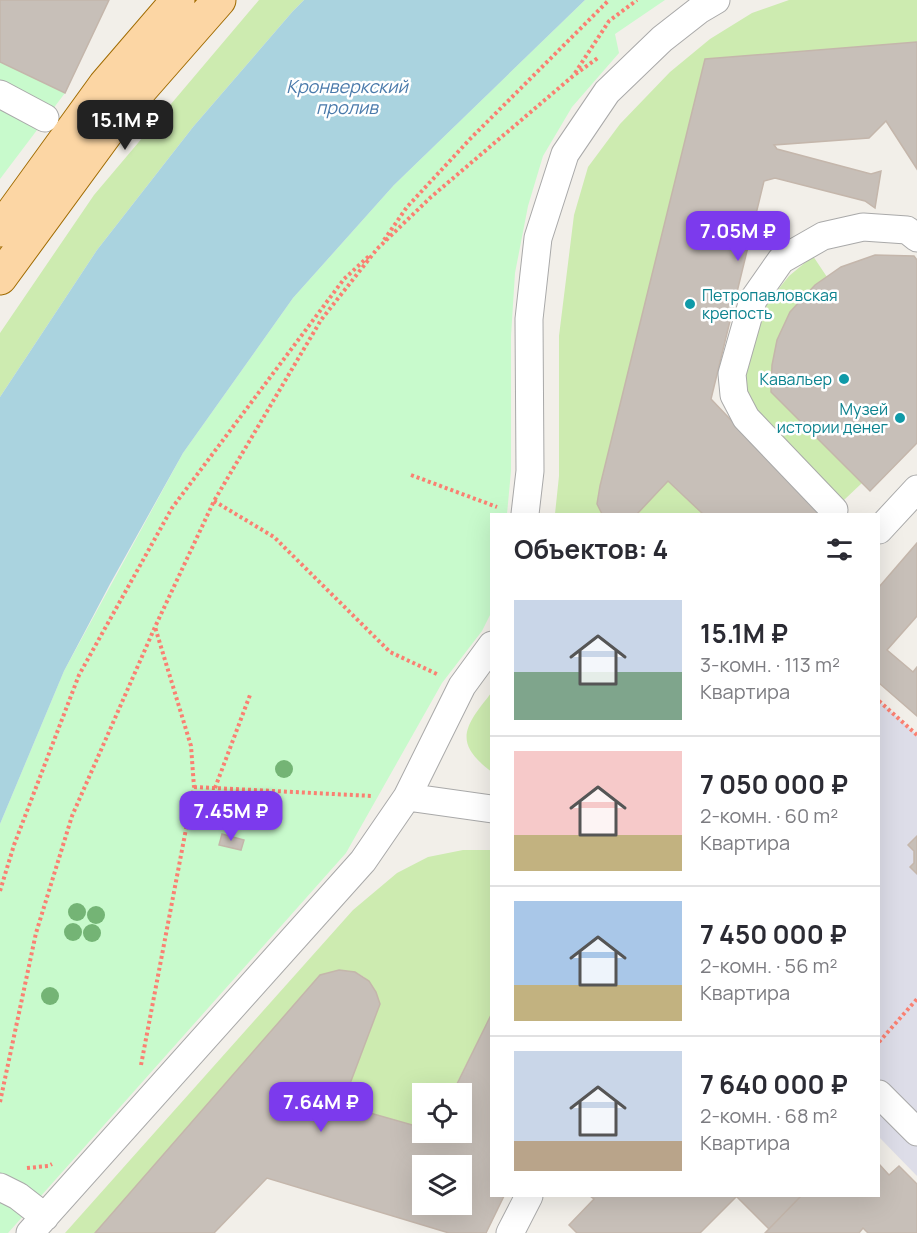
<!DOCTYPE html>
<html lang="ru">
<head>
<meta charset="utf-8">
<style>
  body { margin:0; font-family:Manrope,sans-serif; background:#f2f2f3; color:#2b2b33; height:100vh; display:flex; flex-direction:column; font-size:22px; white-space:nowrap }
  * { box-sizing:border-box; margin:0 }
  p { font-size:20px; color:#7c7c81 }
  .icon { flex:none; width:33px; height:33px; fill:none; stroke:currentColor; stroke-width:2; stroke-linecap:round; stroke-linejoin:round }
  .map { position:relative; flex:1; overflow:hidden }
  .side { position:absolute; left:490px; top:513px; width:390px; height:684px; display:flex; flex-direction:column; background:#fff; border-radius:0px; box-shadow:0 6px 24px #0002 }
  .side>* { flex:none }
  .fabs { position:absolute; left:412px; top:1083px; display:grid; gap:12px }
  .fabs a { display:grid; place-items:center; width:60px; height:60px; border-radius:0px; background:#fff; box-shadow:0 6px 24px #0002; font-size:30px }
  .price { position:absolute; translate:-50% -51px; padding:0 14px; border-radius:12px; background:#7c3aed; color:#fff; font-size:20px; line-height:39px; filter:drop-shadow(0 2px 3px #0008) }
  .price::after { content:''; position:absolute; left:50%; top:36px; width:18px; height:14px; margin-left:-9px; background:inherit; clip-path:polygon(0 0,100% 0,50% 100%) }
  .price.current { background:#222; color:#fff }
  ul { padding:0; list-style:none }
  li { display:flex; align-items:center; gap:18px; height:150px; padding:0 24px }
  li+li { border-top:2px solid #e1e1e2 }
  li span { display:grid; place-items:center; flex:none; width:168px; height:120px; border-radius:0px; color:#555 }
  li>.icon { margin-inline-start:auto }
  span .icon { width:72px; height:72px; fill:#fffc; stroke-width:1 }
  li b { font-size:26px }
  h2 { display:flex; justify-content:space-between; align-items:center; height:72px; padding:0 24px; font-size:26px }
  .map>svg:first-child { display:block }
  .grass { fill:#cdebb0 }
  .park { fill:#c8facc }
  .plaza { fill:#dddde8 }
  .water { fill:#aad3df }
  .building { fill:#c7bfb8; stroke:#c4b6ab; stroke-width:1.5; fill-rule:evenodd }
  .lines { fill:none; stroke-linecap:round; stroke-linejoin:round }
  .minor-casing { stroke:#a9a9a9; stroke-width:29 }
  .major-casing { stroke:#a06b00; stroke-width:35 }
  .path { stroke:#fa8072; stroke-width:4; stroke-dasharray:3 3; stroke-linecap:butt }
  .minor { stroke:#fff; stroke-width:27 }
  .major { stroke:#fcd6a4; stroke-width:33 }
  .tree { fill:#74b475 }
  .culture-dot { fill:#0f9aa8; stroke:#fff; stroke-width:2 }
  .labels { text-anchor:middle; stroke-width:5; stroke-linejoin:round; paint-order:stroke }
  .culture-label { font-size:16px; fill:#0d838f; stroke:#fff; text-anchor:end }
  .water-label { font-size:18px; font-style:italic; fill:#4a7aab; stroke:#fff }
</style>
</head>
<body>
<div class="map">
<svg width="917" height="1233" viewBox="0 0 917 1233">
  <rect width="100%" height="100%" fill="#f2efe9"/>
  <path class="grass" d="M259,0H304L293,11L193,127L97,250L0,397V333L94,195Z
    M789,0H917V42L705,59L600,486L597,504L602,514H555L559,476V336L574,215L588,167L620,124L670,72L710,39L752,13Z
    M813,256L827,277C784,306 773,341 771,392L862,483L844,500L759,414L748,396L745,374L751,342L768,302L789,276Z
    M668,481L703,514H637Z
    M492,692V772C451,742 466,725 492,692Z
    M463,850H492V1013L452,1093L423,1094V1128L342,1105L380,1004C370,971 352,966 320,975L95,1233H65L353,910L397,873L428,857Z"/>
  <path class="park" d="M585,0H665L615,34L619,53L572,107L543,156L528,206L515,273L511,336V471L507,514H492V611L482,631L442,683L346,853L8,1233H0V824L64,671L183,453L293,298L394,185Z
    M0,62L65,93L0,179Z"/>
  <path class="plaza" d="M879,701L917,735V1176L879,1137Z"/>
  <path class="water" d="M304,0H585L394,185L293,298L183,453L110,584L64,671L0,824V397L97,250L193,127L293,11Z"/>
  <path class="building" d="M0,0H109L65,93L0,62Z
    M917,42V169L886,121L869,138L774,145L777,149L871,174L881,171L875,208L865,201L775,178L764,181L711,399L820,514H703L668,481L637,514H602L597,504L600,486L705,59Z
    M875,255L914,256L917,260V443L870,491L771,392L772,365L777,340L790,312L815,285L841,267Z
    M917,543V616L887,650L913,672L917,667V716L879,683V587Z
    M222,834L244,840L241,850L219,845Z
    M917,836V874L910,867L914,863V851L908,845Z
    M339,970L355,972L369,981L376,992L380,1004L342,1105L423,1128V1132H462V1094H452L492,1013V1196H504L486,1233H449L267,1178L214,1233H95L320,975ZM423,1166H462V1204H423Z
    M879,1164L889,1175L899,1166L917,1184V1233H868L863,1228L859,1233H765L801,1196H879Z
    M590,1196H737L700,1233H577L569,1225L594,1199Z
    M736,1196H801L769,1229Z"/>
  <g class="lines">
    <defs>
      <path id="minor" d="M0,94L45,118
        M834,510L746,418L734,395L732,374L753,300L781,260L823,236L863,227L907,230L917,238
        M525,514L530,471L529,319L538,238L565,154L607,92L662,39L699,10L716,0
        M879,530L917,489
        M407,797L492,809
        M879,1094L917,1132
        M0,1187L18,1196L45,1217
        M30,1233L363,861L407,797L462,686L492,645
        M510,1233L529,1196"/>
      <path id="major" d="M0,230L105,85L178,0
        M0,278L126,106L219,0"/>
    </defs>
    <use href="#minor" class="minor-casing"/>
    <use href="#major" class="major-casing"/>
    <path class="path" d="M575,73L609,21L637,0
      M384,240L407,207L471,138L609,0
      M411,475L497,507
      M214,501L274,537L390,652L439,675
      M879,701L917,735
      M194,787L373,796
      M215,788L250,695
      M0,891L14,845L79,675L172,508L344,279L369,256
      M879,1042L917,999
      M141,1065L194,787L191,746L155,627
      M0,1102L36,933L72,816L155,627L214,501L321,320L377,249L431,197L573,76L599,57
      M27,1168L48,1166L52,1164"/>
    <use href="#minor" class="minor"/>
    <use href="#major" class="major"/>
  </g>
  <g class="tree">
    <circle cx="284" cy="769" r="9"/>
    <circle cx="77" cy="912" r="9"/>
    <circle cx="96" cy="915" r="9"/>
    <circle cx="73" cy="932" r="9"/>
    <circle cx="92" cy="933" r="9"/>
    <circle cx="50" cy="996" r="9"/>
  </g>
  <g class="culture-dot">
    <circle cx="690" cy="304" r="6"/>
    <circle cx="844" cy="379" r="6"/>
    <circle cx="900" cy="418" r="6"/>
  </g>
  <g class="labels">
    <g class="culture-label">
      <text x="702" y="301" text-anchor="start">Петропавловская<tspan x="702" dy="18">крепость</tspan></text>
      <text x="832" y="385">Кавальер</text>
      <text x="888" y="415">Музей<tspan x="888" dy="18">истории денег</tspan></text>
    </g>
    <g class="water-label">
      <text x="347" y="93">Кронверкский<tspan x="347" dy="21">пролив</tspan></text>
    </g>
  </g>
</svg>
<div class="fabs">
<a><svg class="icon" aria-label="locate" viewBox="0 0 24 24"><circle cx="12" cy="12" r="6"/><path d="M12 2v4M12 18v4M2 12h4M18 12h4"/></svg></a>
<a><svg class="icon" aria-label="layers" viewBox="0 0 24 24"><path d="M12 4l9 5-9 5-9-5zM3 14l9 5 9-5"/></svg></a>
</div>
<b class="price current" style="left:125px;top:151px">15.1M ₽</b>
<b class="price" style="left:738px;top:262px">7.05M ₽</b>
<b class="price" style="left:231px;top:842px">7.45M ₽</b>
<b class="price" style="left:321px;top:1133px">7.64M ₽</b>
<section class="side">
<h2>Объектов: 4<svg class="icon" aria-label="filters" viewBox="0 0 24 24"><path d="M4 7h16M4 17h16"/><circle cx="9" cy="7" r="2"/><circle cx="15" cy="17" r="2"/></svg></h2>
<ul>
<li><span style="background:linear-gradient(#c9d6e8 60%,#7fa58c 0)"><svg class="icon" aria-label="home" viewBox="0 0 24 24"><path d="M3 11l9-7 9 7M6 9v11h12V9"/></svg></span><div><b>15.1M ₽</b><p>3-комн. · 113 m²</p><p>Квартира</p></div></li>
<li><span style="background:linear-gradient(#f6c9c9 70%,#c2b280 0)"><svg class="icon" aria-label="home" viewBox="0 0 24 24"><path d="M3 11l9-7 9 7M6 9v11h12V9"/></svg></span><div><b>7 050 000 ₽</b><p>2-комн. · 60 m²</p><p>Квартира</p></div></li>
<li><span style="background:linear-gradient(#a9c7e8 70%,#c2b280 0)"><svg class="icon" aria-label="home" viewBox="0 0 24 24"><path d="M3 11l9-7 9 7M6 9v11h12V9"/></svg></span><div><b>7 450 000 ₽</b><p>2-комн. · 56 m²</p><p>Квартира</p></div></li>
<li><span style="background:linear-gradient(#c9d6e8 75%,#b9a48a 0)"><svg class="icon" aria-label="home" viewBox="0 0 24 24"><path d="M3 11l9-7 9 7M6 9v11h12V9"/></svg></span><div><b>7 640 000 ₽</b><p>2-комн. · 68 m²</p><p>Квартира</p></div></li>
</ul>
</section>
</div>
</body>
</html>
